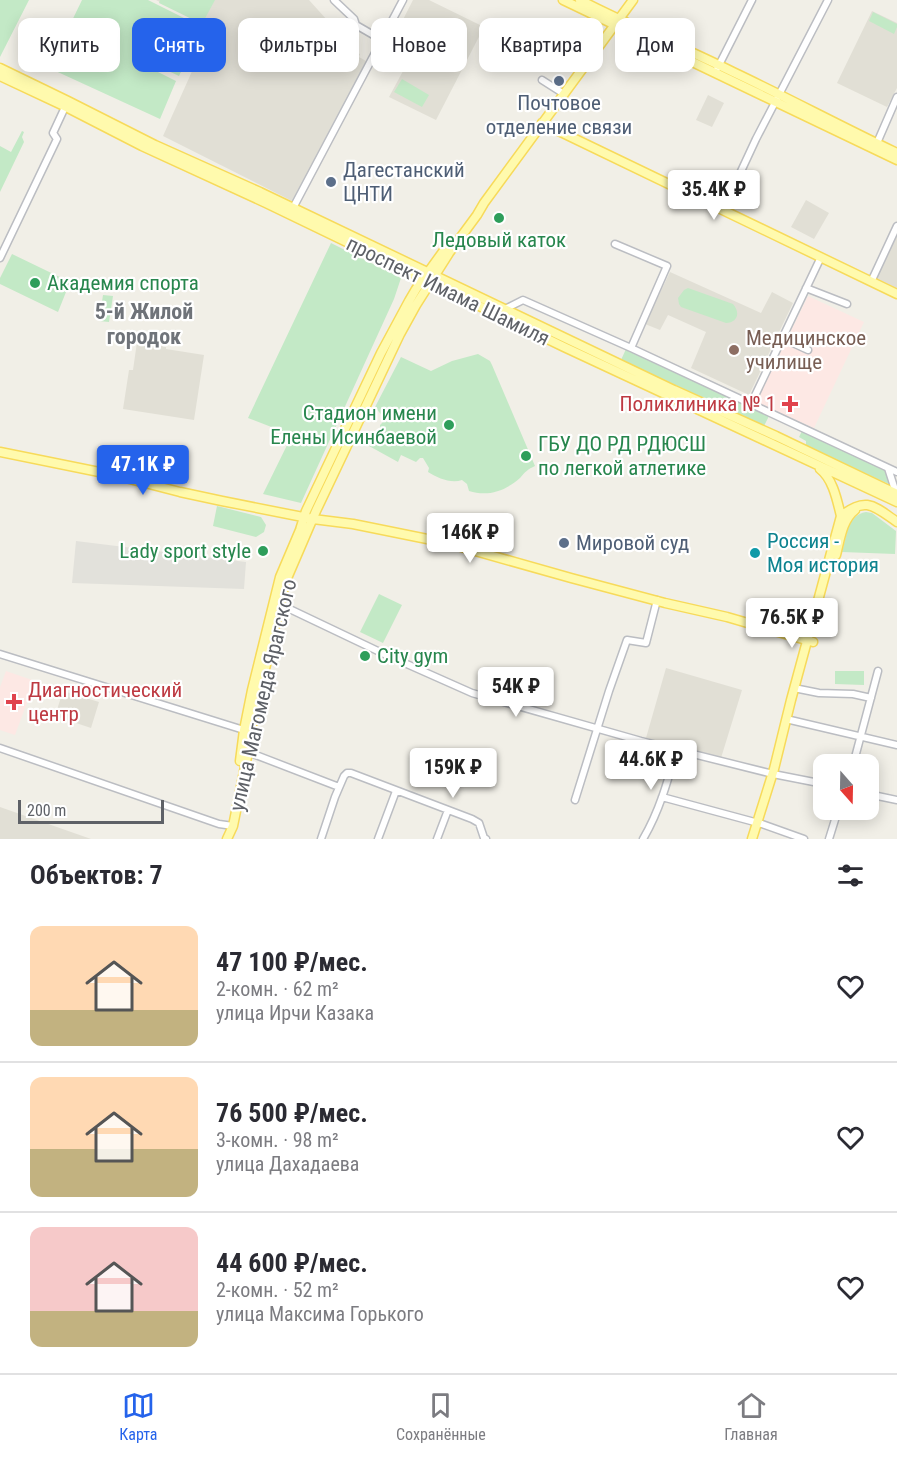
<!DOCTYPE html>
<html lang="ru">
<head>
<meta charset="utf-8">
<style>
  body { margin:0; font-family:"Roboto Condensed",sans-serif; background:#f7f7f7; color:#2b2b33; height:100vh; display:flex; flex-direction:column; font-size:22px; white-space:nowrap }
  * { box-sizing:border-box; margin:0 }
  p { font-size:20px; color:#7c7c81 }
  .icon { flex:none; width:33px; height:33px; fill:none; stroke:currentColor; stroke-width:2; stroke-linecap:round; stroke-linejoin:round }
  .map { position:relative; height:839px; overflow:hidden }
  .drawer { display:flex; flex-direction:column; background:#fff; flex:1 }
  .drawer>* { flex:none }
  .guide { position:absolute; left:18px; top:18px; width:861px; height:54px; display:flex; gap:12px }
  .needle { width:39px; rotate:160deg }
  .fabs { position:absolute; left:813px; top:754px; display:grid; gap:12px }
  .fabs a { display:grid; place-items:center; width:66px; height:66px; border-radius:12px; background:#fff; box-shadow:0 3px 15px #0003; font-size:30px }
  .scale { position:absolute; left:18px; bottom:15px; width:146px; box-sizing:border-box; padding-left:6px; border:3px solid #5e6167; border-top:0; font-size:16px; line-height:21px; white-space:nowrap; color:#5e6167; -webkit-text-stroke:4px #fff; paint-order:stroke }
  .price { position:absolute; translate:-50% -51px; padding:0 14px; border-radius:6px; background:#fff; color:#222; font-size:20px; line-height:39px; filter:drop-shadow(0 2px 3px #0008) }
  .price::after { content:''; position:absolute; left:50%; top:36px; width:18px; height:14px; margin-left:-9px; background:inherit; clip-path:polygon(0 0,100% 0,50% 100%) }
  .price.active { background:#2563eb; color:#fff }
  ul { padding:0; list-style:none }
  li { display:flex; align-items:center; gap:18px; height:150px; padding:0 30px }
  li+li { border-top:2px solid #e1e1e2 }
  li span { display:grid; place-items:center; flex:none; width:168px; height:120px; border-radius:12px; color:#555 }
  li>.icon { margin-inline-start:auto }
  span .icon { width:72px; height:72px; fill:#fffc; stroke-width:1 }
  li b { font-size:26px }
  h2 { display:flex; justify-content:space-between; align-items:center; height:72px; padding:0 30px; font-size:26px }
  .tag { padding:0 21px; border-radius:12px; background:#fff; box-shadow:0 3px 15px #0003; font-size:21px; line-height:54px }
  .tag.active { background:#2563eb; color:#fff }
  .tab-bar { display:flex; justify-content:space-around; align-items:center; height:84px; border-top:2px solid #e1e1e2; background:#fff; font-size:16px; color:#7c7c81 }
  .tab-bar a { display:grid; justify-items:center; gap:3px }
  .tab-bar .active { color:#2563eb }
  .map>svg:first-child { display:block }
  .industrial { fill:#e2e1db }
  .education { fill:#e1dfd5 }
  .medical { fill:#fde8e4 }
  .green { fill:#c3e9c6 }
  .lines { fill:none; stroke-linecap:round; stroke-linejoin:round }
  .minor-casing { stroke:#bbbdc2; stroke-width:9 }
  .major-casing { stroke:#f7da5a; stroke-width:11 }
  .minor { stroke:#fff; stroke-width:6 }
  .major { stroke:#fffaad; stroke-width:8 }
  .service-dot { fill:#5c6f8a; stroke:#fff; stroke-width:2 }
  .leisure-dot { fill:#2e9e5b; stroke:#fff; stroke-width:2 }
  .education-dot { fill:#8d6e63; stroke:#fff; stroke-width:2 }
  .health-dot { fill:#e0444e; stroke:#fff; stroke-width:2 }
  .culture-dot { fill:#0f9aa8; stroke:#fff; stroke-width:2 }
  .labels { text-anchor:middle; stroke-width:4.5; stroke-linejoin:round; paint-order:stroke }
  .service-label { font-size:21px; fill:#4e5e75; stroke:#fff; text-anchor:start }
  .leisure-label { font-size:21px; fill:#27864d; stroke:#fff; text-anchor:start }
  .street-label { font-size:21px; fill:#5e6167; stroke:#fff }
  .education-label { font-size:21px; fill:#785e54; stroke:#fff; text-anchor:start }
  .health-label { font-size:21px; fill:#be3a42; stroke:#fff; text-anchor:end }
  .culture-label { font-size:21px; fill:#0d838f; stroke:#fff; text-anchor:start }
  .neighbourhood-label { font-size:22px; font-weight:bold; fill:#6f7379; stroke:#fff }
</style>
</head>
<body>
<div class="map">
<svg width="897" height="839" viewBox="0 0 897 839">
  <rect width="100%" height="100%" fill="#f1efe7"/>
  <path class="industrial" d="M76,541L246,562L244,589L72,583Z"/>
  <path class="education" d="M156,0H309L337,31V33L347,41V42L354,48L353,51L360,54L359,57L366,61L294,202L163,136L211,29Z
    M413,0H429L484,27L436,120L389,97L409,60L388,49Z
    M872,11L897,23V88L887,107L837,83Z
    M708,95L724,103L712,127L696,120Z
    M806,200L829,213L814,239L791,227Z
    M897,236V290L876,280Z
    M670,272L761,313L772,292L793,303L749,395L691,368L706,332L668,315L660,330L645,324Z
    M138,335L151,337V344L166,347V349L204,355L194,420L123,409L129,370H133Z
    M666,668L742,690L721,758L646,738Z
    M63,691L99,702L91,728L55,716Z
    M0,807L91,839H0Z"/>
  <path class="medical" d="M808,296L864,322L814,428L756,402Z
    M6,671L35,681L15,735L0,730V687Z"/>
  <path class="green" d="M0,0H29L0,57Z
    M82,0H148L202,27L190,51L136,23L133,27L150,36L138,62L176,81L160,119L49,68Z
    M160,0H215L202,24L159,3Z
    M873,12L897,24V27L894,34L869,21Z
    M154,35L190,53L179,76L143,59Z
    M402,79L429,95L422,107L394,92Z
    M22,131L24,132L22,137L24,142L0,192V146L11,152Z
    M331,243L401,278L394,299L301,503L263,494L292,435L248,418Z
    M12,254L70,282L58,312L0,284V278Z
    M688,288L733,304C741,313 737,323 726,323L681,307L679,304L678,298L684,290Z
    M103,295L113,296L109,322L99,321Z
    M626,349L769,416L764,426L621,360Z
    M478,354L490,361L492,365L535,466C528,469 525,472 520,478C505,491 488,497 469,491L467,484L462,480C451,484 438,478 428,472L429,468L423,458H420L416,462L401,455L398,462L360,441L367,432L372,435L377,434L378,430H380V425L383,422L382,419L384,418L375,407L401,357L431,371L452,361Z
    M802,431L886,470L891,485L806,447V441L799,437Z
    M217,506L261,517L266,525L264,532L256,537L213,526Z
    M866,512L872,513L896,531L895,554L842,552C847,536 847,515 866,512Z
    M379,594L402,605L383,643L360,632Z
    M835,671H864V685L835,684Z"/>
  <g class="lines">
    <defs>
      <path id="minor" d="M334,0L354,19L356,25L382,40
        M717,69L752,0
        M542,80L564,94
        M877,143L897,97
        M293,208L403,0
        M723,210L756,139L828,0
        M615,244L667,266L631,348
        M0,258L57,139L53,133L66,105
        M871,282L897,226
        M806,288L847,304
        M505,309L523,300L631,348L897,472
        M782,338L808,350
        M751,404L821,257
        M888,468L896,493
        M277,603L382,653L472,693L641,741L773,774L824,784
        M0,654L247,731
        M794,688L819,693L853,694L871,698
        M786,719L897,745
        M0,748L219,824L233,826
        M244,753L248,752L339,787
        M853,765L878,671
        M868,794L897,800
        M662,797L762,824L804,839
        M575,800L609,691L627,640L646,643L657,600
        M321,839L335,797L344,776L347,773H351L472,819L479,823L484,838L486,839
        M378,839L396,791
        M437,839L448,810
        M643,839C659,812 668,781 676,750
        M829,839L838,810"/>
      <path id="major" d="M563,0L897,160
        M580,0C630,26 683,47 733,72C788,98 842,127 897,153
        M0,68L68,101L155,145L260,192L674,390L776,436L897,494
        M0,76L66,107L142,146L266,203L564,347L897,502
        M542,123L897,294
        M0,452L114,475L180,492L222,501L313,519L353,524L447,543L571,578L665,603L727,617L813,642
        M820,469C833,479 837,500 841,516
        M836,555C840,540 842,520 855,510
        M240,761L244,730L252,690L280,577L300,530L306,511L381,353L409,301L416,289L450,242
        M227,839L233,826L248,752L252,725L285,583L316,511L400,334L416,305L449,253L477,215L484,203L633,0
        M752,839L774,769L791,700L841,516C866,496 874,506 897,522"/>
    </defs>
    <use href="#minor" class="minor-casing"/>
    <use href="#major" class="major-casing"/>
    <use href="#minor" class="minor"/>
    <use href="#major" class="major"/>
  </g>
  <g class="service-dot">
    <circle cx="559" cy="81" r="6"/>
    <circle cx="331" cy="182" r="6"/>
    <circle cx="564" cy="543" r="6"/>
  </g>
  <g class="leisure-dot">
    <circle cx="499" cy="218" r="6"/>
    <circle cx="35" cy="283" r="6"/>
    <circle cx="449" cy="425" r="6"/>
    <circle cx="526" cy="456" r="6"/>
    <circle cx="263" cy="551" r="6"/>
    <circle cx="365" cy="656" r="6"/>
  </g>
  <circle class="education-dot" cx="734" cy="350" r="6"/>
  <g class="health-dot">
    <path d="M787 395h6v6h6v6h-6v6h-6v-6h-6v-6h6z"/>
    <path d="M11 693h6v6h6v6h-6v6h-6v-6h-6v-6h6z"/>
  </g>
  <circle class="culture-dot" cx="755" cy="553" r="6"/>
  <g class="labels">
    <g class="service-label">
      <text x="559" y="110" text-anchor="middle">Почтовое<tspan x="559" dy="24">отделение связи</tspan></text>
      <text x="343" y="177">Дагестанский<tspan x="343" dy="24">ЦНТИ</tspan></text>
      <text x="576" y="550">Мировой суд</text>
    </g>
    <g class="leisure-label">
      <text x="499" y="247" text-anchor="middle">Ледовый каток</text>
      <text x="47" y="290">Академия спорта</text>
      <text x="437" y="420" text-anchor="end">Стадион имени<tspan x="437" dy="24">Елены Исинбаевой</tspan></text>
      <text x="538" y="451">ГБУ ДО РД РДЮСШ<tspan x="538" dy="24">по легкой атлетике</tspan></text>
      <text x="251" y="558" text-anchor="end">Lady sport style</text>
      <text x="377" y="663">City gym</text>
    </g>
    <g class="street-label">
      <text transform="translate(448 291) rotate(26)" y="7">проспект Имама Шамиля</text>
      <text transform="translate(263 695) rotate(-77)" y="7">улица Магомеда Ярагского</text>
    </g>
    <g class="education-label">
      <text x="746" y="345">Медицинское<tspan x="746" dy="24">училище</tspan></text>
    </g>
    <g class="health-label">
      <text x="776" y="411">Поликлиника № 1</text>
      <text x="28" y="697" text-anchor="start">Диагностический<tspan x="28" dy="24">центр</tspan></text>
    </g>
    <g class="culture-label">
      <text x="767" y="548">Россия -<tspan x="767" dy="24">Моя история</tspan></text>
    </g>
    <g class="neighbourhood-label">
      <text x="144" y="319">5-й Жилой<tspan x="144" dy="25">городок</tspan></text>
    </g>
  </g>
</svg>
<div class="fabs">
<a><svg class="needle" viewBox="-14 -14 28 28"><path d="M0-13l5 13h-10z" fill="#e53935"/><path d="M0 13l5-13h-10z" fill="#7c7c81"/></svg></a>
</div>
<div class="scale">200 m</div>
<b class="price" style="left:714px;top:221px">35.4K ₽</b>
<b class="price active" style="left:143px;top:496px">47.1K ₽</b>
<b class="price" style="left:470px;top:564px">146K ₽</b>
<b class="price" style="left:792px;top:649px">76.5K ₽</b>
<b class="price" style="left:516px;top:718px">54K ₽</b>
<b class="price" style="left:651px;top:791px">44.6K ₽</b>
<b class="price" style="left:453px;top:799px">159K ₽</b>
<div class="guide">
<a class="tag">Купить</a>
<a class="tag active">Снять</a>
<a class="tag">Фильтры</a>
<a class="tag">Новое</a>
<a class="tag">Квартира</a>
<a class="tag">Дом</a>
</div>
</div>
<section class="drawer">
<h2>Объектов: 7<svg class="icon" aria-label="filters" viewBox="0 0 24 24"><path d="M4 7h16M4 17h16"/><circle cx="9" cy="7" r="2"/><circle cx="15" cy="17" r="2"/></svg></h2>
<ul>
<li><span style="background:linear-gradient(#ffd9b3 70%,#c2b280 0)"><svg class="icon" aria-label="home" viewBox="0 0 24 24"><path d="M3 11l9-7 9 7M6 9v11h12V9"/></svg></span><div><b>47 100 ₽/мес.</b><p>2-комн. · 62 m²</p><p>улица Ирчи Казака</p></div><svg class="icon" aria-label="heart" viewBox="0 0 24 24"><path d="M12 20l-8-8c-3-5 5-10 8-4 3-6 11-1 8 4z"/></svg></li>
<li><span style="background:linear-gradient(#ffd9b3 60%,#c2b280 0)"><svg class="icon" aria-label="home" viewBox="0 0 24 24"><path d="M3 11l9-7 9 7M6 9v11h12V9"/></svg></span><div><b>76 500 ₽/мес.</b><p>3-комн. · 98 m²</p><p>улица Дахадаева</p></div><svg class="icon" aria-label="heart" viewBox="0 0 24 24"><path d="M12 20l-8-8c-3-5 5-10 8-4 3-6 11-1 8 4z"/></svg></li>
<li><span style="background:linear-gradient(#f6c9c9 70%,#c2b280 0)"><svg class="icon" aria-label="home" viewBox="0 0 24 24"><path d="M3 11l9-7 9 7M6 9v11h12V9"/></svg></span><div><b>44 600 ₽/мес.</b><p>2-комн. · 52 m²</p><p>улица Максима Горького</p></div><svg class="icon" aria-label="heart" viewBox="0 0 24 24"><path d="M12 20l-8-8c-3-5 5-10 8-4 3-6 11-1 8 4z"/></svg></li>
</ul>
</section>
<nav class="tab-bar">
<a class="active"><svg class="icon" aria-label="map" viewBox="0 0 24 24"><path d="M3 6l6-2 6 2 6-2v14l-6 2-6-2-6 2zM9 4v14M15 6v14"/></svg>Карта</a>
<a><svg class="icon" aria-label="saved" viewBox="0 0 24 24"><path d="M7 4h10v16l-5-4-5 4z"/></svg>Сохранённые</a>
<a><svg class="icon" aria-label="home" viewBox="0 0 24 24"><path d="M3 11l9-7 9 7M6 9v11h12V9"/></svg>Главная</a>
</nav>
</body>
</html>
